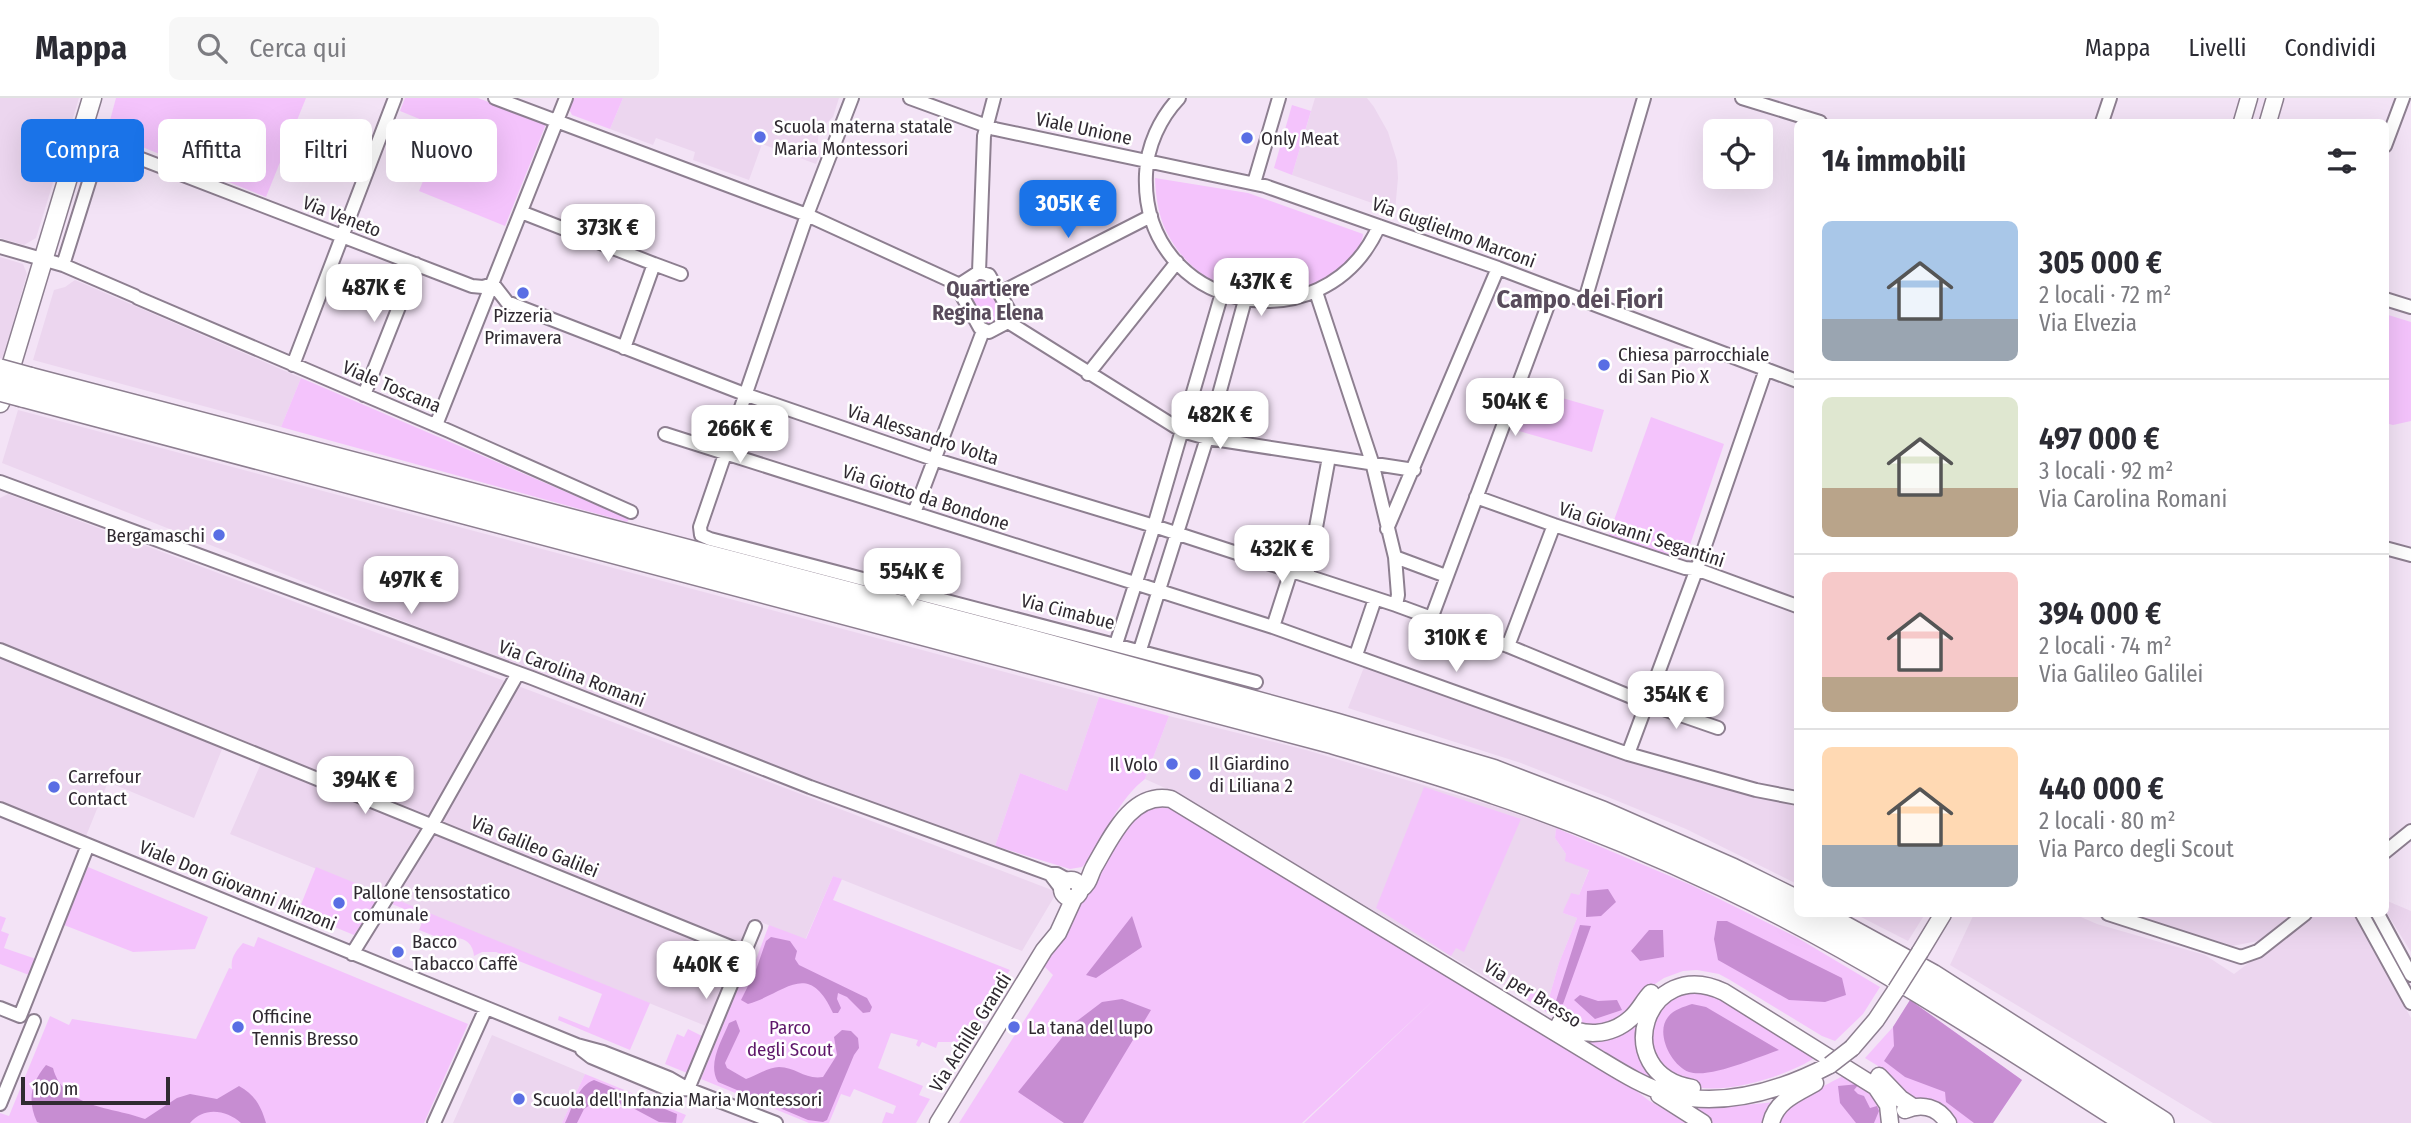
<!DOCTYPE html>
<html lang="it">
<head>
<meta charset="utf-8">
<style>
  body { margin:0; font-family:"Fira Sans Condensed",sans-serif; background:#f7f7f7; color:#2b2b33; height:100vh; display:flex; flex-direction:column; font-size:26px; white-space:nowrap }
  * { box-sizing:border-box; margin:0 }
  p { font-size:23px; color:#7c7c81 }
  .icon { flex:none; width:38px; height:38px; fill:none; stroke:currentColor; stroke-width:2; stroke-linecap:round; stroke-linejoin:round }
  .map { position:relative; flex:1; overflow:hidden }
  .sheet { position:absolute; left:1794px; top:21px; width:595px; height:798px; display:flex; flex-direction:column; background:#fff; border-radius:10px; box-shadow:0 7px 28px #0002 }
  .sheet>* { flex:none }
  .hud { position:absolute; left:21px; top:21px; width:665px; height:63px; display:flex; gap:14px }
  .buttons { position:absolute; left:1703px; top:21px; display:grid; gap:14px }
  .buttons a { display:grid; place-items:center; width:70px; height:70px; border-radius:10px; background:#fff; box-shadow:0 7px 28px #0002; font-size:35px }
  .scale { position:absolute; left:21px; bottom:18px; width:149px; box-sizing:border-box; padding-left:7px; border:4px solid #302a31; border-top:0; font-size:19px; line-height:24px; white-space:nowrap; color:#302a31; -webkit-text-stroke:5px #fff; paint-order:stroke }
  .price { position:absolute; translate:-50% -60px; padding:0 16px; border-radius:14px; background:#fff; color:#222; font-size:23px; line-height:46px; filter:drop-shadow(0 2px 4px #0008) }
  .price::after { content:''; position:absolute; left:50%; top:42px; width:21px; height:16px; margin-left:-10px; background:inherit; clip-path:polygon(0 0,100% 0,50% 100%) }
  .price.on { background:#1a73e8; color:#fff }
  ul { padding:0; list-style:none }
  li { display:flex; align-items:center; gap:21px; height:175px; padding:0 28px }
  li+li { border-top:2px solid #e1e1e2 }
  li span { display:grid; place-items:center; flex:none; width:196px; height:140px; border-radius:10px; color:#555 }
  li>.icon { margin-inline-start:auto }
  span .icon { width:84px; height:84px; fill:#fffc; stroke-width:1 }
  li b { font-size:30px }
  h2 { display:flex; justify-content:space-between; align-items:center; height:84px; padding:0 28px; font-size:30px }
  .pill { padding:0 24px; border-radius:10px; background:#fff; box-shadow:0 7px 28px #0002; font-size:24px; line-height:63px }
  .pill.on { background:#1a73e8; color:#fff }
  header { display:flex; align-items:center; gap:42px; box-sizing:border-box; height:98px; padding:0 35px; background:#fff; border-bottom:2px solid #e1e1e2 }
  header strong { font-size:33px }
  nav { display:flex; gap:38px; margin-inline-start:auto; font-size:24px }
  .search { width:490px; height:63px; background:#f7f7f7; display:flex; align-items:center; gap:18px; box-sizing:border-box; padding:0 24px; border-radius:10px; color:#7c7c81; font-size:26px }
  .map>svg:first-child { display:block }
  .built { fill:#ecd6ef }
  .green { fill:#f4c3fc }
  .forest { fill:#c78dd2 }
  .lines { fill:none; stroke-linecap:round; stroke-linejoin:round }
  .minor-casing { stroke:#8d7f90; stroke-width:16 }
  .tertiary-casing { stroke:#8d7f90; stroke-width:19 }
  .secondary-casing { stroke:#8d7f90; stroke-width:21 }
  .motorway-casing { stroke:#8d7f90; stroke-width:26 }
  .minor { stroke:#fff; stroke-width:12 }
  .tertiary { stroke:#fff; stroke-width:16 }
  .secondary { stroke:#fff; stroke-width:18 }
  .motorway { stroke:#fff; stroke-width:23 }
  .tertiary-bridge-casing { stroke:#8d7f90; stroke-width:19; stroke-linecap:butt }
  .motorway-bridge-casing { stroke:#8d7f90; stroke-width:26; stroke-linecap:butt }
  .tertiary-bridge { stroke:#fff; stroke-width:16 }
  .motorway-bridge { stroke:#fff; stroke-width:23 }
  .poi-dot { fill:#596ee4; stroke:#fff; stroke-width:2.5 }
  .labels { text-anchor:middle; stroke-width:5; stroke-linejoin:round; paint-order:stroke }
  .poi-label { font-size:19px; fill:#302a31; stroke:#fff; text-anchor:start }
  .street-label { font-size:19px; fill:#302a31; stroke:#fff }
  .park-label { font-size:19px; fill:#5f176b; stroke:#fff }
  .neighbourhood-label { font-size:21px; font-weight:bold; fill:#594c5c; stroke:#fff }
  .district-label { font-size:26px; font-weight:bold; fill:#594c5c; stroke:#fff }
</style>
</head>
<body>
<header>
<strong>Mappa</strong>
<div class="search"><svg class="icon" aria-label="search" viewBox="0 0 24 24"><circle cx="10" cy="10" r="6"/><path d="M15 15l6 6"/></svg>Cerca qui</div>
<nav><a>Mappa</a><a>Livelli</a><a>Condividi</a></nav>
</header>
<div class="map">
<svg width="2411" height="1025" viewBox="0 0 2411 1025">
  <rect width="100%" height="100%" fill="#f3e3f6"/>
  <path class="built" d="M0,0H79L36,140L24,147L0,140Z
    M623,0H839L833,19L819,32L817,50L821,54L816,66L762,46L749,82L693,62L695,54L656,40L653,47L610,31Z
    M1315,0H1367L1374,9L1388,34L1397,63L1398,80L1395,113L1292,77Z
    M0,159L23,166L27,176L3,261L0,260Z
    M75,182L301,280L281,329L33,262L54,192L65,189Z
    M18,312L1099,599L1067,693L1020,675L995,748L814,685L2,365Z
    M8,396L542,597L1057,794L1022,853L833,778L805,842L751,820L706,928L230,736L266,654L227,639L194,720L108,684L86,738L0,704V400Z
    M1366,564L1617,658L1797,709V786L1686,731L1603,697L1521,665L1348,610Z
    M1169,618L1306,652L1500,710L1556,730L1555,740L1566,756L1589,771L1579,797L1563,815L1577,820L1559,865L1549,900L1494,884L1174,694L1145,681Z
    M2385,802L2411,813V854L2385,812Z
    M1855,816H1925L1908,843Z
    M1974,816H2074L2097,826L2205,857L2234,876L2314,816H2354L2411,920V1025H2213L1950,867Z
    M2131,816H2292L2258,843L2232,848Z
    M492,937L585,976L562,1025H453Z"/>
  <path class="green" d="M116,0H306L266,99L115,38L109,26Z
    M405,0H478L546,26L505,128L419,93L444,31L400,13Z
    M574,0H623L610,31L572,17L569,11Z
    M1292,7L1311,13L1292,77L1274,70Z
    M1155,80L1248,95L1363,136C1362,150 1351,162 1340,171C1287,213 1206,202 1171,142C1159,123 1156,102 1155,80Z
    M979,179L989,181L1005,219L994,229L984,228L967,198L966,189Z
    M2385,216L2411,224V323L2393,327L2385,325Z
    M301,280L629,421L627,424L281,329Z
    M1524,289L1604,312L1592,354L1512,331Z
    M1651,319L1724,346L1687,456L1676,462L1608,439Z
    M1099,599L1169,618L1145,681C1120,700 1104,736 1088,763L1082,769L1070,771L995,748L1020,675L1067,693Z
    M1424,689L1521,721L1464,854L1456,850L1451,858L1376,810Z
    M1166,708L1192,718L1624,983L1648,1002L1687,1025H1304L1437,899L1302,1025H959L1053,877L1043,867L1131,722L1147,711Z
    M1556,730L1691,787L1796,839L1880,889L1863,916L1835,943L1822,938L1730,882L1719,876L1697,872L1683,873L1664,880L1649,890L1631,914L1599,931L1559,922L1522,899L1526,893L1549,900L1559,865L1577,820L1563,815C1564,809 1569,802 1571,795L1579,797L1589,772L1565,763L1566,756L1555,740Z
    M88,769L208,819L195,851L133,854L64,827Z
    M316,769L382,796L354,837L298,814Z
    M833,778L842,781L833,802L1010,872L963,948L955,944H938L936,950L922,944L919,949L916,947L918,942L891,935L878,970L923,988L919,997L930,1001L916,1025H882L886,1014L893,1016L896,1008L854,991L850,999L841,996L829,1025H809L701,981L739,886L746,888L769,827L806,841Z
    M395,801L650,905L630,952L558,922L559,918L589,930L602,896L496,854H482L474,858C473,843 460,836 447,843L419,832L424,819L392,806Z
    M0,818L6,820L1,833L9,836L4,850L36,861L29,877L0,866Z
    M258,839L468,926L424,1025H0V1015L9,1018L50,918L69,927L72,921L196,941L229,870L232,871C230,859 237,852 243,845L254,849Z
    M1692,880L1709,881L1725,888L1903,1006L1893,1014L1891,1006L1720,888L1652,903V976L1656,984L1578,938L1591,939C1617,921 1662,882 1692,880Z
    M1709,892L1816,959C1790,977 1721,999 1689,987C1677,982 1664,969 1653,961L1648,932L1667,899Z
    M1910,902L2022,982L1993,1025H1954L1916,1001L1907,999L1877,971L1878,968L1865,960L1893,929Z
    M688,931L702,938L687,975L665,966L677,936L684,939Z
    M585,976L686,1017L682,1025H562Z
    M1846,976L1881,1003L1884,1025H1779C1787,1003 1826,988 1846,976Z
    M1775,1004L1764,1025H1708L1677,1005L1725,1009Z"/>
  <path class="forest" d="M1608,791L1616,804L1601,818L1586,819L1587,793Z
    M1132,818L1142,849L1096,880L1086,877Z
    M1717,823H1727L1842,880L1846,897L1825,904L1789,902L1718,862L1714,841Z
    M1580,827L1591,828L1563,906H1555Z
    M1649,832H1663L1664,859L1640,863L1631,853Z
    M771,839L790,843L797,853L795,861L799,867L867,900L872,909L870,914L863,915L847,899L838,895L837,901L841,910L838,915H833C808,861 786,895 748,906L741,902L756,872L766,843Z
    M1580,897L1598,903L1617,902L1622,912L1595,921L1574,902Z
    M1122,901L1151,912L1083,1025H1064L1018,994L1073,926L1102,904Z
    M1910,902L2022,982L1993,1025H1974L1946,1004L1945,994L1905,979L1884,963L1894,948L1893,929Z
    M1692,906L1706,909L1779,952C1758,959 1709,981 1689,974C1671,967 1655,935 1668,919C1674,911 1684,909 1692,906Z
    M736,922L740,933L725,965L727,970L746,981C755,978 769,969 779,969C796,969 805,982 823,979L837,957L834,939L842,932L851,933L858,940L859,950L854,957L827,1022L823,1024L808,1022L718,984C707,966 722,942 729,925Z
    M46,967L53,970C63,1010 113,1009 145,1021L177,1000L190,996L217,1001L239,988C255,997 261,1008 266,1025H241C227,1012 204,1008 190,1025H40L37,1024C27,1002 31,985 46,967Z
    M594,982L677,1016L676,1025L659,1024L629,1008L590,1007L584,1011L577,1025H565C572,1011 578,987 594,982Z
    M1859,986L1854,992L1858,996L1864,998L1870,1010L1877,1008L1879,1013L1874,1025H1856L1840,1005L1838,988Z"/>
  <g class="lines">
    <defs>
      <path id="minor" d="M495,0L807,117L960,187
        M852,0L807,117L700,429L701,437L710,441L1256,584
        M910,0L995,31L1265,88L1498,170L1797,283
        M1179,0C1160,20 1147,48 1146,76C1140,213 1324,252 1379,128
        M1742,0L1820,24
        M2102,24L2110,0
        M2385,48L2403,0
        M1254,85L1279,0
        M521,114L654,166L624,250
        M0,149L63,167L135,198
        M654,166L681,176
        M63,167L100,49L105,47L472,188L483,189L493,186L507,204L747,297L933,361L1154,428L1396,507L1508,548L1646,605L1718,630
        M979,174L984,38L994,0
        M979,174L989,177L1010,214L1008,224L989,234L980,230L960,194L962,185Z
        M1316,194L1372,364L1395,459L1398,497L1396,507
        M1000,195L1151,118
        M138,200L449,333L631,414
        M2385,201L2411,209
        M1585,202L1644,0
        M1008,224L1182,333L1207,340L1414,372
        M293,267L395,0
        M1088,276L1177,164
        M364,297L416,166
        M436,327L566,0
        M665,336L1273,529L1628,656L1756,692L1797,700
        M0,384L532,580L810,689L1050,776H1057L1070,783
        M1476,399L1554,427L1685,470L1696,471L1797,508
        M914,415L983,233
        M1387,431L1498,170
        M2385,450L2411,457
        M1395,459L1446,478
        M1307,478L1329,359
        M1431,521L1554,191
        M1273,529L1291,473
        M1116,546L1154,428L1222,195
        M1508,548L1554,427
        M0,552L743,854
        M1140,552L1207,340L1245,202
        M1356,557L1375,501
        M1628,656L1699,465L1766,271
        M0,711L577,947L603,954L639,968L669,980L688,991L776,1025
        M2385,754L2411,733
        M1050,776L1063,793
        M2108,816L2241,859L2258,853L2305,816
        M2362,816L2411,905
        M2378,816L2411,877
        M352,856L432,727L518,575
        M0,910L20,918L88,747
        M582,952L591,959L670,992L688,991
        M688,991L755,829
        M0,1006L34,923
        M434,1025L486,910"/>
      <path id="tertiary" d="M2242,24L2249,0
        M2268,24L2275,0
        M1062 791a9 9 0 1 1 18 0a9 9 0 1 1-18 0Z
        M1080,792C1090,785 1089,778 1094,769C1111,740 1131,693 1171,701L1599,961C1622,975 1646,990 1672,997C1726,1009 1782,992 1830,967
        M1920,854L1943,816
        M1560,925C1582,939 1610,939 1631,920C1639,913 1644,902 1651,895
        M1852,950L1876,922L1896,892
        M1879,978L1901,1001L1913,1009
        M1692,990C1607,975 1646,856 1724,894L1876,989L1888,1007L1890,1025
        M1659,997L1703,1025
        M1905,1012C1922,1005 1938,1009 1948,1025
        M938,1025L1044,852L1058,835L1074,800
        M1771,1025C1776,1003 1797,995 1815,985"/>
      <path id="secondary" d="M0,305L92,0"/>
      <path id="motorway" d="M29,281L1037,545L1336,627L1492,673L1602,715L1732,772L1797,804
        M22,297L1333,644C1387,660 1441,675 1494,694C1572,720 1650,752 1724,787C1866,854 1997,941 2129,1025
        M1819,816L1932,878L2162,1025"/>
    </defs>
    <use href="#minor" class="minor-casing"/>
    <use href="#tertiary" class="tertiary-casing"/>
    <use href="#secondary" class="secondary-casing"/>
    <use href="#motorway" class="motorway-casing"/>
    <use href="#minor" class="minor"/>
    <use href="#tertiary" class="tertiary"/>
    <use href="#secondary" class="secondary"/>
    <use href="#motorway" class="motorway"/>
    <defs>
      <path id="tertiary-bridge" d="M1896,892L1920,854
        M1830,967L1852,950"/>
      <path id="motorway-bridge" d="M0,273L29,281
        M0,291L22,297"/>
    </defs>
    <use href="#tertiary-bridge" class="tertiary-bridge-casing"/>
    <use href="#motorway-bridge" class="motorway-bridge-casing"/>
    <use href="#tertiary-bridge" class="tertiary-bridge"/>
    <use href="#motorway-bridge" class="motorway-bridge"/>
  </g>
  <g class="poi-dot">
    <circle cx="760" cy="39" r="7"/>
    <circle cx="1247" cy="40" r="7"/>
    <circle cx="523" cy="195" r="7"/>
    <circle cx="1604" cy="267" r="7"/>
    <circle cx="219" cy="437" r="7"/>
    <circle cx="1172" cy="666" r="7"/>
    <circle cx="1195" cy="676" r="7"/>
    <circle cx="54" cy="689" r="7"/>
    <circle cx="339" cy="805" r="7"/>
    <circle cx="398" cy="854" r="7"/>
    <circle cx="238" cy="929" r="7"/>
    <circle cx="1014" cy="929" r="7"/>
    <circle cx="519" cy="1001" r="7"/>
  </g>
  <g class="labels">
    <g class="poi-label">
      <text x="774" y="35">Scuola materna statale<tspan x="774" dy="22">Maria Montessori</tspan></text>
      <text x="1261" y="47">Only Meat</text>
      <text x="523" y="224" text-anchor="middle">Pizzeria<tspan x="523" dy="22">Primavera</tspan></text>
      <text x="1618" y="263">Chiesa parrocchiale<tspan x="1618" dy="22">di San Pio X</tspan></text>
      <text x="205" y="444" text-anchor="end">Bergamaschi</text>
      <text x="1209" y="672">Il Giardino<tspan x="1209" dy="22">di Liliana 2</tspan></text>
      <text x="1158" y="673" text-anchor="end">Il Volo</text>
      <text x="68" y="685">Carrefour<tspan x="68" dy="22">Contact</tspan></text>
      <text x="353" y="801">Pallone tensostatico<tspan x="353" dy="22">comunale</tspan></text>
      <text x="412" y="850">Bacco<tspan x="412" dy="22">Tabacco Caffè</tspan></text>
      <text x="252" y="925">Officine<tspan x="252" dy="22">Tennis Bresso</tspan></text>
      <text x="1028" y="936">La tana del lupo</text>
      <text x="533" y="1008">Scuola dell'Infanzia Maria Montessori</text>
    </g>
    <g class="street-label">
      <text transform="translate(1084 30) rotate(12)" y="7">Viale Unione</text>
      <text transform="translate(342 118) rotate(21)" y="7">Via Veneto</text>
      <text transform="translate(1454 134) rotate(20)" y="7">Via Guglielmo Marconi</text>
      <text transform="translate(392 288) rotate(23)" y="7">Viale Toscana</text>
      <text transform="translate(923 336) rotate(18)" y="7">Via Alessandro Volta</text>
      <text transform="translate(926 399) rotate(18)" y="7">Via Giotto da Bondone</text>
      <text transform="translate(1642 436) rotate(18)" y="7">Via Giovanni Segantini</text>
      <text transform="translate(1068 513) rotate(14)" y="7">Via Cimabue</text>
      <text transform="translate(572 575) rotate(21)" y="7">Via Carolina Romani</text>
      <text transform="translate(535 748) rotate(22)" y="7">Via Galileo Galilei</text>
      <text transform="translate(238 787) rotate(22)" y="7">Viale Don Giovanni Minzoni</text>
      <text transform="translate(1533 895) rotate(32)" y="7">Via per Bresso</text>
      <text transform="translate(970 934) rotate(-58)" y="7">Via Achille Grandi</text>
    </g>
    <g class="park-label">
      <text x="790" y="936">Parco<tspan x="790" dy="22">degli Scout</tspan></text>
    </g>
    <g class="neighbourhood-label">
      <text x="988" y="198">Quartiere<tspan x="988" dy="24">Regina Elena</tspan></text>
    </g>
    <g class="district-label">
      <text x="1580" y="210">Campo dei Fiori</text>
    </g>
  </g>
</svg>
<div class="buttons">
<a><svg class="icon" aria-label="locate" viewBox="0 0 24 24"><circle cx="12" cy="12" r="6"/><path d="M12 2v4M12 18v4M2 12h4M18 12h4"/></svg></a>
</div>
<div class="scale">100 m</div>
<b class="price on" style="left:1068px;top:142px">305K €</b>
<b class="price" style="left:608px;top:166px">373K €</b>
<b class="price" style="left:1261px;top:220px">437K €</b>
<b class="price" style="left:374px;top:226px">487K €</b>
<b class="price" style="left:1515px;top:340px">504K €</b>
<b class="price" style="left:1220px;top:353px">482K €</b>
<b class="price" style="left:740px;top:367px">266K €</b>
<b class="price" style="left:1282px;top:487px">432K €</b>
<b class="price" style="left:912px;top:510px">554K €</b>
<b class="price" style="left:411px;top:518px">497K €</b>
<b class="price" style="left:1456px;top:576px">310K €</b>
<b class="price" style="left:1676px;top:633px">354K €</b>
<b class="price" style="left:365px;top:718px">394K €</b>
<b class="price" style="left:706px;top:903px">440K €</b>
<div class="hud">
<a class="pill on">Compra</a>
<a class="pill">Affitta</a>
<a class="pill">Filtri</a>
<a class="pill">Nuovo</a>
</div>
<section class="sheet">
<h2>14 immobili<svg class="icon" aria-label="filters" viewBox="0 0 24 24"><path d="M4 7h16M4 17h16"/><circle cx="9" cy="7" r="2"/><circle cx="15" cy="17" r="2"/></svg></h2>
<ul>
<li><span style="background:linear-gradient(#a9c7e8 70%,#9aa5b1 0)"><svg class="icon" aria-label="home" viewBox="0 0 24 24"><path d="M3 11l9-7 9 7M6 9v11h12V9"/></svg></span><div><b>305 000 €</b><p>2 locali · 72 m²</p><p>Via Elvezia</p></div></li>
<li><span style="background:linear-gradient(#dfe7d0 65%,#b9a48a 0)"><svg class="icon" aria-label="home" viewBox="0 0 24 24"><path d="M3 11l9-7 9 7M6 9v11h12V9"/></svg></span><div><b>497 000 €</b><p>3 locali · 92 m²</p><p>Via Carolina Romani</p></div></li>
<li><span style="background:linear-gradient(#f6c9c9 75%,#b9a48a 0)"><svg class="icon" aria-label="home" viewBox="0 0 24 24"><path d="M3 11l9-7 9 7M6 9v11h12V9"/></svg></span><div><b>394 000 €</b><p>2 locali · 74 m²</p><p>Via Galileo Galilei</p></div></li>
<li><span style="background:linear-gradient(#ffd9b3 70%,#9aa5b1 0)"><svg class="icon" aria-label="home" viewBox="0 0 24 24"><path d="M3 11l9-7 9 7M6 9v11h12V9"/></svg></span><div><b>440 000 €</b><p>2 locali · 80 m²</p><p>Via Parco degli Scout</p></div></li>
</ul>
</section>
</div>
</body>
</html>
